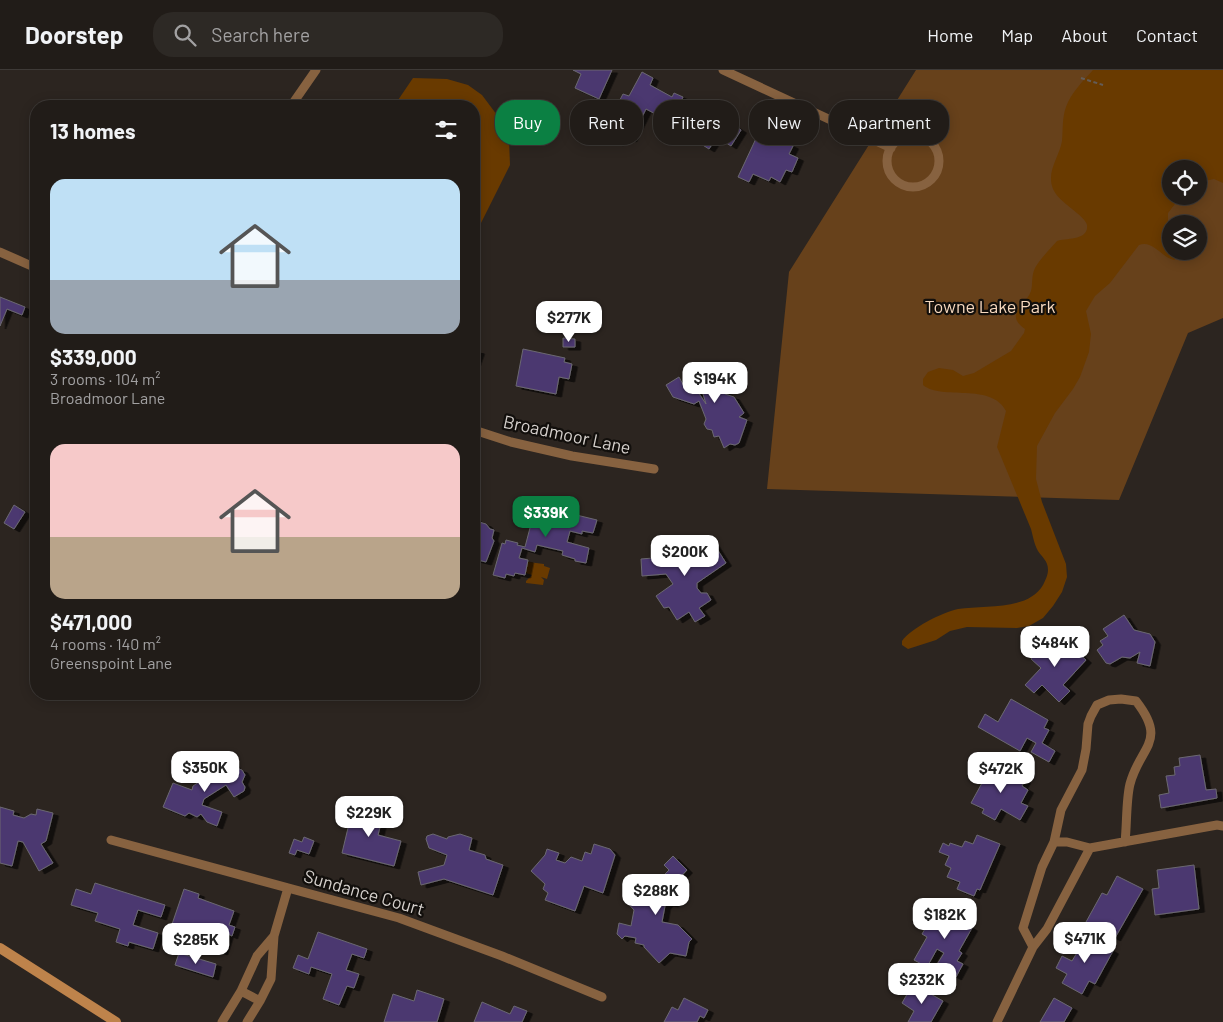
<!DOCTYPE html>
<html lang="en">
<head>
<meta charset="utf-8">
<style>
  body { margin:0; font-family:Barlow,sans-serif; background:#2d2925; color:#f1f3f6; height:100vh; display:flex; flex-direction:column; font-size:19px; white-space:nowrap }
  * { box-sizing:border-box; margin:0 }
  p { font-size:16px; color:#a2a1a2 }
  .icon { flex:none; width:28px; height:28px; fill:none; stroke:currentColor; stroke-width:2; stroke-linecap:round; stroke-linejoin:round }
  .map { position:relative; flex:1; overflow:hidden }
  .panel { position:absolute; left:30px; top:30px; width:450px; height:600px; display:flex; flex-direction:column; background:#211c18; border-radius:20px; box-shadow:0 2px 12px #0003,0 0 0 1px #3e3a37 }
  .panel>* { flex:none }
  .top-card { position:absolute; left:495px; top:30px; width:475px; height:45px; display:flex; gap:10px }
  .controls { position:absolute; left:1162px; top:90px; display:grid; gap:10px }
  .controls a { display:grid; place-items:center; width:45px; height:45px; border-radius:50%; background:#211c18; box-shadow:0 2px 12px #0003,0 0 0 1px #3e3a37; font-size:25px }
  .price { position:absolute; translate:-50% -42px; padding:0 11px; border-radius:10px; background:#fff; color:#222; font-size:16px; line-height:32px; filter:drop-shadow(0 1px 2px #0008) }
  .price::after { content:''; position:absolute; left:50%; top:30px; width:15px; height:11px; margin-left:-8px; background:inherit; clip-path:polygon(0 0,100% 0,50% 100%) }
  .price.active { background:#0b8043; color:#fff }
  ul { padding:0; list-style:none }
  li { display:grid; align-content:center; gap:10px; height:265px; padding:0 20px }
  li span { display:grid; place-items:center; height:155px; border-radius:15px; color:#555 }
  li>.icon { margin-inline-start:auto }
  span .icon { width:90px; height:90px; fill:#fffc; stroke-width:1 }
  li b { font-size:21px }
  h2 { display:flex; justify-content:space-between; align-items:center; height:60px; padding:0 20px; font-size:21px }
  .pill { padding:0 18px; border-radius:20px; background:#211c18; box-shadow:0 2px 12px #0003,0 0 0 1px #3e3a37; font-size:18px; line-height:45px }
  .pill.active { background:#0b8043; color:#fff }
  header { display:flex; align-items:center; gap:30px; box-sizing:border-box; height:70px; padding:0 25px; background:#211c18; border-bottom:1px solid #3e3a37 }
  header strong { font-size:24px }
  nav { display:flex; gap:28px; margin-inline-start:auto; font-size:18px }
  .search { width:350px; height:45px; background:#2d2925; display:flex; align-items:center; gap:12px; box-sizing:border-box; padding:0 18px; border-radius:20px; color:#a2a1a2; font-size:19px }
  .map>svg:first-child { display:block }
  .green { fill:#67411b; fill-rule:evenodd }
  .water { fill:#693a00 }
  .building { fill:#4c396f; stroke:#6b6871; filter:url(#shadow) }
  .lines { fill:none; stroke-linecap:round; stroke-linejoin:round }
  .path { stroke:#635c58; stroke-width:2; stroke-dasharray:4 2.5; stroke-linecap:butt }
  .street { stroke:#876240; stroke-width:9 }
  .secondary { stroke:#be834b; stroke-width:10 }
  .labels { text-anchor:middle; stroke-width:4.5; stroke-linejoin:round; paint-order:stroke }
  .park-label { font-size:18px; fill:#f7d9bf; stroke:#120f0c }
  .street-label { font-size:18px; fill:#d5d0cc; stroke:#120f0c }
</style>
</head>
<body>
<header>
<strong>Doorstep</strong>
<div class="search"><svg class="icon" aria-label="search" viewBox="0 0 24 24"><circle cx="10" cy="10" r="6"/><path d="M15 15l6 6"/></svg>Search here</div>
<nav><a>Home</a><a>Map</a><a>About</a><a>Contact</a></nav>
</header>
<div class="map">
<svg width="1223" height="952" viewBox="0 0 1223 952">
  <defs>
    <filter id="shadow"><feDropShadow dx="5.5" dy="3" stdDeviation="0" flood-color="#0009"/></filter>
  </defs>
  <rect width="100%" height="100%" fill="#2c2520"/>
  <path class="green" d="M916,0H1223V248L1188,263L1119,430L767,419L789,202ZM1171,99H1199V126H1171ZM1171,154H1199V181H1171Z"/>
  <path class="water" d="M1093,0H1223V113L1214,109L1199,112V99H1171V126H1181L1168,143V153L1171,161V181H1181L1179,187L1174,190C1161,187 1153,170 1139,175L1110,213L1095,226L1086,241L1091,264L1089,282L1080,307L1073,319L1055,343L1037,376L1036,409L1042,432L1066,494L1067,507L1062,522L1053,536L1043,548L1029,556L1017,558L967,557L950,561L936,570L908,579L902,575V571C911,558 943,542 958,539C984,535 1028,541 1043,515C1045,511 1048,505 1048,500C1048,491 1042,487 1038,481C1034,474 1033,466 1031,459L997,377L1006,341C991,312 942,331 923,315V309L928,302L939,298L953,300L963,306L974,303L1011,281L1024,263L1025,259C1004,244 1025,237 1031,221C1033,214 1031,206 1035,198C1040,189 1050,179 1057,171C1065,168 1089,171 1087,155C1085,145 1059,133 1053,119C1046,101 1059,88 1062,71C1063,61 1062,47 1066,37C1071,23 1083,11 1093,0Z
    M413,8L447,9L468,15L482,25L497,45L509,69L510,95L481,153L474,159V36H394Z
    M528,492L544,494V496L550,498L547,509L541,507L544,510L543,515L526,513V511L532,505L526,503Z"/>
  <path class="building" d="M573,0H612L599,29L575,18L581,4Z
    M642,2L653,8L650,15L672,27L674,23L683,27L671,52L646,39L631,69L622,64L618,73L602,64L623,24L629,26Z
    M700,33L741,60L731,76L717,67L709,79L682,62Z
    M760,60L793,76L789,84L798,88L792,102L786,100L780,112L771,107L769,111L753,104L749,112L738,107Z
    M0,227L25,237L22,245L7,239L0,256Z
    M563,268L575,269V277H563Z
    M523,279L565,288L564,292L572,294L569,309L559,307L556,324L516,316Z
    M474,280L479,281L474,295Z
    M708,294L735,303L731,316H728L725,324L734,327L744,343L739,347L747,350L739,373L735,375L730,374L724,378L719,366L714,367L712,360L707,359L704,354L706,349L699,331L694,334L673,327L666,315L679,307L685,318L698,322L706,334L701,317Z
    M547,429L562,433L560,441L597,450L593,463L582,461V464L570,461L567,472L589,478L586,493L575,491V489L562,485L563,481L537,475L535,482L522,478L519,488L528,490L525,505L515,503L514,506L506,504L505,508L493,505L502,473L505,474L506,470L518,473L517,475L525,477L536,435L545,436Z
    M14,435L25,442L14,459L4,453Z
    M474,447L479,452L486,454L490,459L494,460L492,468L494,471L486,492L474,489Z
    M685,469L691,478L696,475L708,474L712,471L726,493L697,513V518L701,523H707L711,530L699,538L705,546L695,552L689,542L677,550L669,537L664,538L656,526L673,514L666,504L642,506L641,489L665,487L667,490L678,482L677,470Z
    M1124,545L1134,560L1150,564L1155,572L1150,596L1137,593L1140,582L1130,588L1122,587L1110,594L1106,593L1097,580L1103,575L1100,571L1108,566L1103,559Z
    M1051,567L1057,572L1061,567L1086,590L1063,615L1070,621L1059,632L1042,615L1034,623L1025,615L1041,598L1031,589Z
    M1011,629L1048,650L1044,658L1049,660L1042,673L1055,681L1049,692L1031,682L1036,673L1027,668L1020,681L978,657L985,644L998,652Z
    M1200,685L1206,720L1216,719L1217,728L1161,738L1159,725L1169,723L1166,706L1175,705L1174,697L1180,696L1179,688Z
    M233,693L236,698L242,700L245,705L242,712L245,717L244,721L234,727L226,715L204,729L202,735L222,742L217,756L207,752L201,744L197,747L189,743L185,746L163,737L173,713L192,720L193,716L205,708L202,703L216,695L220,701Z
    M993,693L1025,710L1022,716L1028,720L1021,733L1028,736L1020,750L1001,739L995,750L982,743L984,739L971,733Z
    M354,733L372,737L370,746L382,749L378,765L401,771L394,796L342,783Z
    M0,737L14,741L13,745L24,748L31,744L36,745L37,739L53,743L46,771L41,774L53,793L39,801L23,772L18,771L12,796L0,793Z
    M433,764L447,769L448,767L460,764L472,768L469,780L485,785L486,789L503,795L493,825L444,809L421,815L418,802L444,795L447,785L429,778L426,769L427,766Z
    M977,765L1000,774L980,820L977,819L974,826L957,819L960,812L947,807L951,798L945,795L949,786L939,782L943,773L949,776L950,773L962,777L965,771L973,774Z
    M304,767L314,771L309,784L297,780L295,785L289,783L294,769L302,772Z
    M594,774L610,779L615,785L603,823L584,816L575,841L545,830L548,823L543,819L545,814L531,801L545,785L547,779L559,783L556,790L565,793L571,787L582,791L585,782L591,784Z
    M673,786L687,800L672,816L676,820L673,834L668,833L665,836L662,852L678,855L692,869L689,872L686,886L670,883L659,893L644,877V875L635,873L636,868L625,866L622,869L617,864L619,853L631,856L634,840L624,829L635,817L639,818L648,809L658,811L669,800L664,795Z
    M1194,795L1199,839L1155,845L1152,819L1159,818L1157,800Z
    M1117,806L1143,819L1115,868L1086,852L1102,823L1107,825Z
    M95,813L165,835L161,847L138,840L133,855L158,863L153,879L129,872L128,876L116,872L120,859L95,851L98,843L71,835L76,819L91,824Z
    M184,819L199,824L198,828L234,841L229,855L235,857L232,866L228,864L222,882L211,878L214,870L202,866L198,877L168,866Z
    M941,834L965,847L962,852L972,858L959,881L962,883L957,891L963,894L956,907L936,896L944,883L937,879L927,897L914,890L927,867L922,864L929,852L931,853Z
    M318,862L367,879L364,888L352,884L346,900L359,904L354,918L347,916L339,935L323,929L332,904L311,897L309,904L293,898L298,885L308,889Z
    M1082,864L1113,881L1095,914L1089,911L1082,924L1062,913L1067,904L1056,898L1062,886L1072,891L1078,881L1074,879Z
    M179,883L216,894L213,907L175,895Z
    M913,914L943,931L931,952H908L914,941L902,933Z
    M417,920L444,929L437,952H384L393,924L414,931Z
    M684,928L708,940L704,948L700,946L697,952H664L672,937L678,940Z
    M1054,928L1072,938L1064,952H1040Z
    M482,932L510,944L514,936L527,941L522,952H474Z"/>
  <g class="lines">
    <path class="path" d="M1081,8L1103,15"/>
    <path class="street" d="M723,0L891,78
      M291,36L316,0
      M887 91a26 26 0 1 1 52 0a26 26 0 1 1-52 0Z
      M0,182L36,198
      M474,360L511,372L572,386L654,399
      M111,770L399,848L502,886L602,927
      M1054,772H1067L1090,778L1217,755L1223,756
      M1033,877L1023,858L1042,797L1054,772L1061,740L1082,700L1086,679L1088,654L1091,646L1097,635L1109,630L1121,629L1136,631C1168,672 1140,676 1130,714C1126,730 1127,755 1125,772
      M241,921L260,931
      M222,952L241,921L257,886L274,866
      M247,952L260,931L271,909L274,866L288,818
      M997,952L1033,877L1047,859L1090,778"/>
    <path class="secondary" d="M0,878L116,952"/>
  </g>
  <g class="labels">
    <g class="park-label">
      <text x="990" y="243">Towne Lake Park</text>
    </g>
    <g class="street-label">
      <text transform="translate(567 365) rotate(12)" y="6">Broadmoor Lane</text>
      <text transform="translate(364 823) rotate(16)" y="6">Sundance Court</text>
    </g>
  </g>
</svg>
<div class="controls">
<a><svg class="icon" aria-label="locate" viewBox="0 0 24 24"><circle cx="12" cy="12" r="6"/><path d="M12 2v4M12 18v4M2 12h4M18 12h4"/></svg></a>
<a><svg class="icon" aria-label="layers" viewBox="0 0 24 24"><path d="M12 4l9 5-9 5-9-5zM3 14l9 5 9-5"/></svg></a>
</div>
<b class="price" style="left:569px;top:273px">$277K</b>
<b class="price" style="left:715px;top:334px">$194K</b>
<b class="price active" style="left:546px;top:468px">$339K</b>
<b class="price" style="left:685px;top:507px">$200K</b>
<b class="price" style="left:1055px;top:598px">$484K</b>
<b class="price" style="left:205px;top:723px">$350K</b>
<b class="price" style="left:1001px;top:724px">$472K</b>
<b class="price" style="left:369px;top:768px">$229K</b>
<b class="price" style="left:656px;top:846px">$288K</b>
<b class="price" style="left:945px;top:870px">$182K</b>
<b class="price" style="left:1085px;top:894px">$471K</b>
<b class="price" style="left:196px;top:895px">$285K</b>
<b class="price" style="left:922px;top:935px">$232K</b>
<div class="top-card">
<a class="pill active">Buy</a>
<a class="pill">Rent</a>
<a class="pill">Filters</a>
<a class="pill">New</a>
<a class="pill">Apartment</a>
</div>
<section class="panel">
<h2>13 homes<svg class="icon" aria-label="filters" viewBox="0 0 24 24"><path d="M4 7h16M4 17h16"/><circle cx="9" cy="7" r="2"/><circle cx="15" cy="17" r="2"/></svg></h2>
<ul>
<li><span style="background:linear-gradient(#bfe0f5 65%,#9aa5b1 0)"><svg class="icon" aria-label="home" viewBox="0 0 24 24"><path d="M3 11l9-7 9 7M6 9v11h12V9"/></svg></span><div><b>$339,000</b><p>3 rooms · 104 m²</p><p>Broadmoor Lane</p></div></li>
<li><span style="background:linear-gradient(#f6c9c9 60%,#b9a48a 0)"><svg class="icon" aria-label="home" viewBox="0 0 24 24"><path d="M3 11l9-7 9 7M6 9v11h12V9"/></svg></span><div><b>$471,000</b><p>4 rooms · 140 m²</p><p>Greenspoint Lane</p></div></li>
</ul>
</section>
</div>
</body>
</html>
